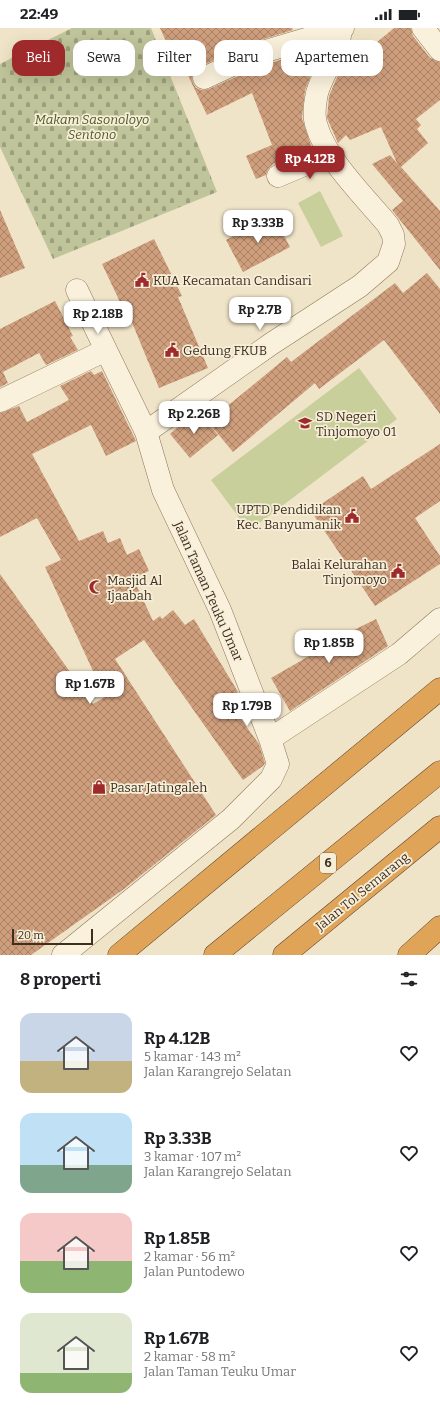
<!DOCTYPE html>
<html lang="id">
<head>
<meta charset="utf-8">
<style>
  body { margin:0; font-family:Bitter,serif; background:#f6f6f6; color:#202124; height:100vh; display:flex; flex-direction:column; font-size:15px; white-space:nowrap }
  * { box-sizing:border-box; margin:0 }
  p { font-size:13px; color:#757577 }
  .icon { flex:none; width:22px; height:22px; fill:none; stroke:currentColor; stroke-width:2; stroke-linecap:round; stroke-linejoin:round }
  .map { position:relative; height:927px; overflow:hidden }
  .side { display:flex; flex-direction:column; background:#fff; flex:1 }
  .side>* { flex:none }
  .hud { position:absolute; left:12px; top:12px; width:416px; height:36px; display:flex; gap:8px }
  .scale { position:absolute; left:12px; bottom:10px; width:81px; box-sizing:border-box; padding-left:4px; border:2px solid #3d2e20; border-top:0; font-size:11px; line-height:14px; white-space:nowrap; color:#3d2e20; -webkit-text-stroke:3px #f7eed8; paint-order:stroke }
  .price { position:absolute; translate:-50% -34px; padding:0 9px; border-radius:8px; background:#fff; color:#222; font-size:13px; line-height:26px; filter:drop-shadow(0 1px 2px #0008) }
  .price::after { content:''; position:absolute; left:50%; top:24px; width:12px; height:9px; margin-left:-6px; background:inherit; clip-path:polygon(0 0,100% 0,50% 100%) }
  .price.current { background:#9e2a2b; color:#fff }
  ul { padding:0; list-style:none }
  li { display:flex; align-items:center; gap:12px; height:100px; padding:0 20px }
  li span { display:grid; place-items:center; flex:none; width:112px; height:80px; border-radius:12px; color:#555 }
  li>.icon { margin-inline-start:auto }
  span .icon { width:48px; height:48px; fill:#fffc; stroke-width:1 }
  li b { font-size:17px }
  h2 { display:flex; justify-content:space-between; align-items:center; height:48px; padding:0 20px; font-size:17px }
  .pill { padding:0 14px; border-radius:12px; background:#fff; box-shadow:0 4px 16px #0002; font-size:14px; line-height:36px }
  .pill.current { background:#9e2a2b; color:#fff }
  .status { display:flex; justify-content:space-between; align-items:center; height:28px; padding:0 20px; background:#fff; direction:ltr }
  .status svg { height:11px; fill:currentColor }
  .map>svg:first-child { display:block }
  .grass { fill:#c9cf9b }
  .cemetery { fill:url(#cemetery-stones) }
  .building { fill:url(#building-cross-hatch) }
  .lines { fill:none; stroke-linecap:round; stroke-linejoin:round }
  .minor-casing { stroke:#8d765c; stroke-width:23 }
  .motorway-casing { stroke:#5b4430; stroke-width:23 }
  .minor { stroke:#faf1dc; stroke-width:22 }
  .motorway { stroke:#e0a458; stroke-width:22 }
  .labels { text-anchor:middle; stroke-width:3.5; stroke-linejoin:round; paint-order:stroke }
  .shield { fill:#f7eed8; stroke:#756857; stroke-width:1 }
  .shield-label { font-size:12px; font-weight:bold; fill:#3d2e20 }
  .park-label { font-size:13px; font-style:italic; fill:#4d5a26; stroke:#f7eed8 }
  .poi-label { font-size:13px; fill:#3d2e20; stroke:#f7eed8; text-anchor:start }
  .street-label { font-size:13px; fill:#3d2e20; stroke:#f7eed8 }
</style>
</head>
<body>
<div class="status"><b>22:49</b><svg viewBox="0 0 49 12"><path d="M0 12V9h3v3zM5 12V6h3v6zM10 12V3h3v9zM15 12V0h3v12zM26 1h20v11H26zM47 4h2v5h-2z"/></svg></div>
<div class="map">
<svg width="440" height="927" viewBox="0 0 440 927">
  <defs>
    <pattern id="cemetery-stones" width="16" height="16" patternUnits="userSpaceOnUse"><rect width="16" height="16" fill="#bfc49a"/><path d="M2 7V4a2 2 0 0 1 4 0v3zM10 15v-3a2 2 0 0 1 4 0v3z" fill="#9ca07d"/></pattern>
    <pattern id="building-cross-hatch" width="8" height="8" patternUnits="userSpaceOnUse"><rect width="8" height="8" fill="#cf9f7d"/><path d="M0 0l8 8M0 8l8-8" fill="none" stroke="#a98266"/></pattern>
  </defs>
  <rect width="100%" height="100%" fill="#f0e4c8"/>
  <path class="grass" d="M320,163L343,208L321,219L298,175Z
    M359,340L397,391L249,503L211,452Z"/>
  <path class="cemetery" d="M72,0H151L217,164L53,231L0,119V36Z"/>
  <path class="building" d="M160,0H292L293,2L251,15L199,39L194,43L192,49L193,55L196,60L202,62L209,61L260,38L304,25L313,42L305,62L302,90L312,120L273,136L268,141L266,147L256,151L246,128L272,117L252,65L207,87L183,37L178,40Z
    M394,0H411L413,8L430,30L440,34V72L416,91L421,97L417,101L428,115L401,139L440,183V242L392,182L403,173L372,136L390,127L397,135L381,99L350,112L346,107L338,115L327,90L329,68L338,47Z
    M0,182L25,240L0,250Z
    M273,187L290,219L243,244L226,212Z
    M154,211L182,268L178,269L208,340L159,360L131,292L129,293L102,236Z
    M427,245L440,261V386L384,312L319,361L315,355L233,424L208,394L287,329L291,334L395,255L403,265Z
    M55,273L73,308L70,309L78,322L46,337L39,325L3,344L8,355L0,359V301Z
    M91,343L94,347L102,343L136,413L106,428L91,397L32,426L79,513L103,503L108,515L120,510L127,527L139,521L149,543L133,550L153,593L160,588L162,591L173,582L185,597L194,591L238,664L227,672L259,716L265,735L263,738L243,752L144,612L115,631L216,787L124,861L31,927H0V546L93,676L105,669L45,539L61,532L37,490L0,509V385L19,378L27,394L69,372L60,358Z
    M197,383L218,407L190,430L170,406Z
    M440,416V473L415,490L440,528V536L375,578L311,483L363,448L371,461Z
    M376,591L388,618L290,683L271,650L356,601Z"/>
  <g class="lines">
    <defs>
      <path id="minor" d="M423,0L440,22
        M204,50L256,26L343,0
        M278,148L330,126
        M77,262L106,322
        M0,373L106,322L146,404L163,462L220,582L270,711L278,736L271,751L231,791L63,927
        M146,404L271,316L360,258L388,234L394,216L393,207L388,197C364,168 326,132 316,96C313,86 315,75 317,65C323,44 340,23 341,0
        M270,711L399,626L440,591"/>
      <path id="motorway" d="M119,927L440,661
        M215,927L440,744
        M284,927L440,799
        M409,927L440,899"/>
    </defs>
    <use href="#minor" class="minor-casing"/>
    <use href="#motorway" class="motorway-casing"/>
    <use href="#minor" class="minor"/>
    <use href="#motorway" class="motorway"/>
  </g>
  <defs>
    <symbol id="civic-bare" viewBox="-9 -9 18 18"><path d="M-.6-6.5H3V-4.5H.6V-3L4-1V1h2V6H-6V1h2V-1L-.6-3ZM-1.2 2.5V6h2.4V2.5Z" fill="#9e2a2b" stroke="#f7eed8" stroke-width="2.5" paint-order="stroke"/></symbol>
    <symbol id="school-bare" viewBox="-9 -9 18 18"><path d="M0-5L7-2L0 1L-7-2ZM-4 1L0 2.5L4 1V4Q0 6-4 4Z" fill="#9e2a2b" stroke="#f7eed8" stroke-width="2.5" paint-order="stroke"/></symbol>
    <symbol id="mosque-bare" viewBox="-9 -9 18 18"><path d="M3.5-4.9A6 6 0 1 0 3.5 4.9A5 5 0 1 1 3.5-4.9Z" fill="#9e2a2b" stroke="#f7eed8" stroke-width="2.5" paint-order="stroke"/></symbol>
    <symbol id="shop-bare" viewBox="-9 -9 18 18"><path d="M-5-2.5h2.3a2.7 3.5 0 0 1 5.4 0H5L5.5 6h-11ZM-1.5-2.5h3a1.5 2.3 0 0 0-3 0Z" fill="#9e2a2b" stroke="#f7eed8" stroke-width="2.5" paint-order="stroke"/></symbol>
  </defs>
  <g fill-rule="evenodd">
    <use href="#civic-bare" x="132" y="242" width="20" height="20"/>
    <use href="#civic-bare" x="162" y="312" width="20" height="20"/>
    <use href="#school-bare" x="295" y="385" width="20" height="20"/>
    <use href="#civic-bare" x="342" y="478" width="20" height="20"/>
    <use href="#civic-bare" x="388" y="533" width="20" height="20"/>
    <use href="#mosque-bare" x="86" y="549" width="20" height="20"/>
    <use href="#shop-bare" x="89" y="749" width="20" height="20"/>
  </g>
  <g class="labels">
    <rect class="shield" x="320" y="825" width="16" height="20" rx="3"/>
    <g class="shield-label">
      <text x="328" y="839">6</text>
    </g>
    <g class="park-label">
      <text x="92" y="96">Makam Sasonoloyo<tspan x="92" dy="15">Sentono</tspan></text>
    </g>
    <g class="poi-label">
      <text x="153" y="257">KUA Kecamatan Candisari</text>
      <text x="183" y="327">Gedung FKUB</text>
      <text x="316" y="393">SD Negeri<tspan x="316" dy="15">Tinjomoyo 01</tspan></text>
      <text x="341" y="486" text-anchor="end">UPTD Pendidikan<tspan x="341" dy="15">Kec. Banyumanik</tspan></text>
      <text x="387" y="541" text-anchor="end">Balai Kelurahan<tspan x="387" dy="15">Tinjomoyo</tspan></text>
      <text x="107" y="557">Masjid Al<tspan x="107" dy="15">Ijaabah</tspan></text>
      <text x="110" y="764">Pasar Jatingaleh</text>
    </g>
    <g class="street-label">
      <text transform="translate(209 563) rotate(66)" y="5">Jalan Taman Teuku Umar</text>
      <text transform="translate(362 863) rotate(-39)" y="5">Jalan Tol Semarang</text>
    </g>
  </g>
</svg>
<div class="scale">20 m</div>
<b class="price current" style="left:310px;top:152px">Rp 4.12B</b>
<b class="price" style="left:258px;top:216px">Rp 3.33B</b>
<b class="price" style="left:260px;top:303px">Rp 2.7B</b>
<b class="price" style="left:98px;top:307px">Rp 2.18B</b>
<b class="price" style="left:194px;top:407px">Rp 2.26B</b>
<b class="price" style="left:329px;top:636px">Rp 1.85B</b>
<b class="price" style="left:90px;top:677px">Rp 1.67B</b>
<b class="price" style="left:247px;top:699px">Rp 1.79B</b>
<div class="hud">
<a class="pill current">Beli</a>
<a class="pill">Sewa</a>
<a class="pill">Filter</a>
<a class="pill">Baru</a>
<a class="pill">Apartemen</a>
</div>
</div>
<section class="side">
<h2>8 properti<svg class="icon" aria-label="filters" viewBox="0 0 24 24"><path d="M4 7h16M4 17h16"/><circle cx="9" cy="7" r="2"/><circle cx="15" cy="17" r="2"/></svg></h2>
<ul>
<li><span style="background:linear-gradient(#c9d6e8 60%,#c2b280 0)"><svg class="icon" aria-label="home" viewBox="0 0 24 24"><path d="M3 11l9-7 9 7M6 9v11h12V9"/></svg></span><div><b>Rp 4.12B</b><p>5 kamar · 143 m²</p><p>Jalan Karangrejo Selatan</p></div><svg class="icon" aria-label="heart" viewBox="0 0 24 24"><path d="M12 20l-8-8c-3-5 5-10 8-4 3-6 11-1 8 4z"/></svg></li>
<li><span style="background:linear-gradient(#bfe0f5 65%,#7fa58c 0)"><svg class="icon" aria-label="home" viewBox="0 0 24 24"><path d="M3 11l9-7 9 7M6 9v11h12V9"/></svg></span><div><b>Rp 3.33B</b><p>3 kamar · 107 m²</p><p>Jalan Karangrejo Selatan</p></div><svg class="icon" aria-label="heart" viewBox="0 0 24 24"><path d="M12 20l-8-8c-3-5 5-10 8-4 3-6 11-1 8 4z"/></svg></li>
<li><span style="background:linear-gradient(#f6c9c9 60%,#8fb573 0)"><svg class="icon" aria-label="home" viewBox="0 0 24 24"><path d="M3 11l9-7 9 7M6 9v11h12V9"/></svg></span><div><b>Rp 1.85B</b><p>2 kamar · 56 m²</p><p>Jalan Puntodewo</p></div><svg class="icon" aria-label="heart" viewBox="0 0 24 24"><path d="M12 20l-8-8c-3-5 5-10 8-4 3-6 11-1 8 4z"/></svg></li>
<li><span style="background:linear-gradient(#dfe7d0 75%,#8fb573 0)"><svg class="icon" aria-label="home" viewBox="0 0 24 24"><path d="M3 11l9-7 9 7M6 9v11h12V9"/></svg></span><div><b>Rp 1.67B</b><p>2 kamar · 58 m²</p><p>Jalan Taman Teuku Umar</p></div><svg class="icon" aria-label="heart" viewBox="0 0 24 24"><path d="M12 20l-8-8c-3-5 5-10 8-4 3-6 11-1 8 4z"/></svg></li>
</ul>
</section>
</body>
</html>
